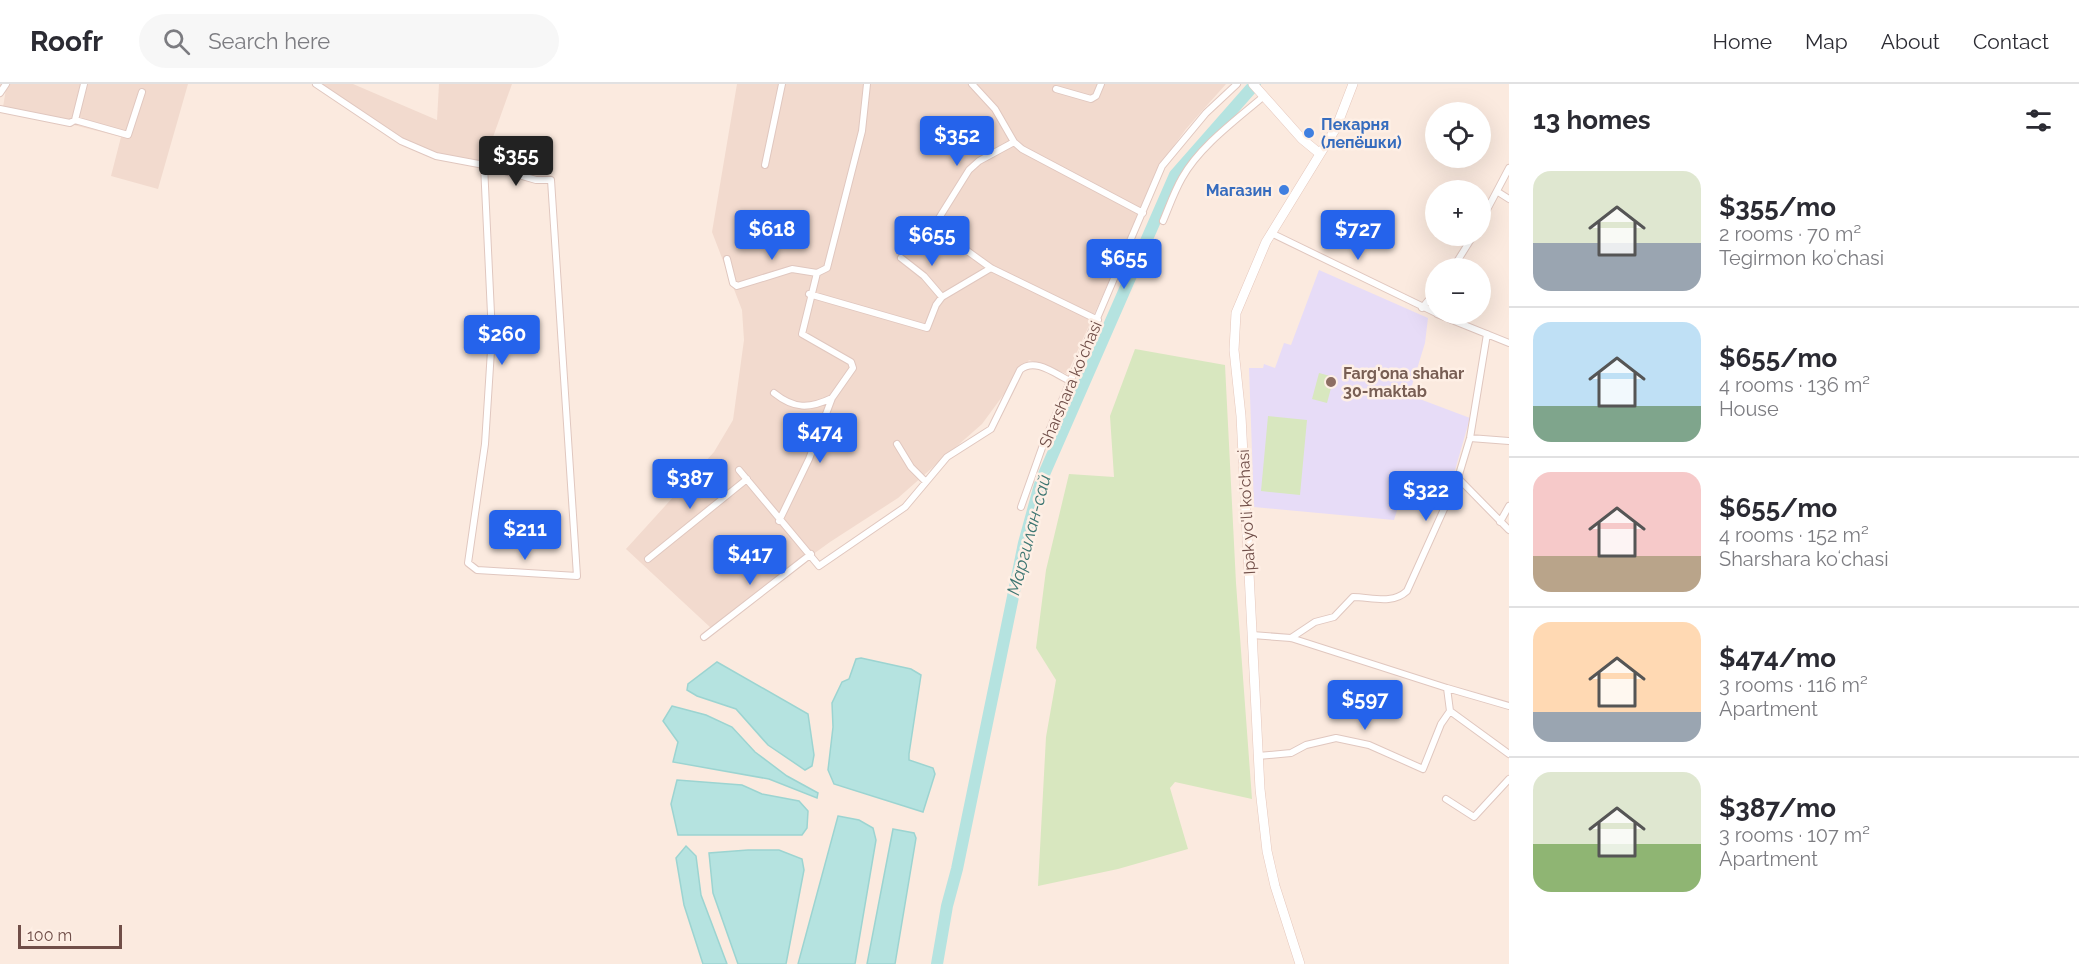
<!DOCTYPE html>
<html lang="en">
<head>
<meta charset="utf-8">
<style>
  body { margin:0; font-family:Raleway,sans-serif; background:#f7f7f7; color:#2b2b33; height:100vh; display:flex; flex-direction:column; font-size:22px; white-space:nowrap }
  * { box-sizing:border-box; margin:0 }
  p { font-size:20px; color:#7c7c81 }
  .icon { flex:none; width:33px; height:33px; fill:none; stroke:currentColor; stroke-width:2; stroke-linecap:round; stroke-linejoin:round }
  .map { position:relative; flex:1; overflow:hidden }
  .details { display:flex; flex-direction:column; background:#fff; width:570px }
  .details>* { flex:none }
  .tools { position:absolute; left:1425px; top:18px; display:grid; gap:12px }
  .tools a { display:grid; place-items:center; width:66px; height:66px; border-radius:50%; background:#fff; box-shadow:0 6px 24px #0002; font-size:30px }
  .scale { position:absolute; left:18px; bottom:15px; width:104px; box-sizing:border-box; padding-left:6px; border:3px solid #704e48; border-top:0; font-size:16px; line-height:21px; white-space:nowrap; color:#704e48; -webkit-text-stroke:4px #feefe5; paint-order:stroke }
  .price { position:absolute; translate:-50% -51px; padding:0 14px; border-radius:6px; background:#2563eb; color:#fff; font-size:20px; line-height:39px; filter:drop-shadow(0 2px 3px #0008) }
  .price::after { content:''; position:absolute; left:50%; top:36px; width:18px; height:14px; margin-left:-9px; background:inherit; clip-path:polygon(0 0,100% 0,50% 100%) }
  .price.selected { background:#222; color:#fff }
  ul { padding:0; list-style:none }
  li { display:flex; align-items:center; gap:18px; height:150px; padding:0 24px }
  li+li { border-top:2px solid #e1e1e2 }
  li span { display:grid; place-items:center; flex:none; width:168px; height:120px; border-radius:18px; color:#555 }
  li>.icon { margin-inline-start:auto }
  span .icon { width:72px; height:72px; fill:#fffc; stroke-width:1 }
  li b { font-size:26px }
  h2 { display:flex; justify-content:space-between; align-items:center; height:72px; padding:0 24px; font-size:26px }
  header { display:flex; align-items:center; gap:36px; box-sizing:border-box; height:84px; padding:0 30px; background:#fff; border-bottom:2px solid #e1e1e2 }
  header strong { font-size:28px }
  nav { display:flex; gap:33px; margin-inline-start:auto; font-size:21px }
  .search { width:420px; height:54px; background:#f7f7f7; display:flex; align-items:center; gap:15px; box-sizing:border-box; padding:0 21px; border-radius:33px; color:#7c7c81; font-size:22px }
  main { display:flex; flex:1; min-height:0 }
  .map>svg:first-child { display:block }
  .residential { fill:#f2dace }
  .education { fill:#e7dcf7 }
  .green { fill:#d8e7bf }
  .water { fill:#b5e3e0; stroke:#9cd4d1; stroke-width:1.5 }
  .lines { fill:none; stroke-linecap:round; stroke-linejoin:round }
  .river { stroke:#b5e3e0; stroke-width:12 }
  .street-casing { stroke:#e0c7bf; stroke-width:8 }
  .secondary-casing { stroke:#e5c7bc; stroke-width:10 }
  .street { stroke:#fff; stroke-width:6 }
  .secondary { stroke:#fff; stroke-width:9 }
  .shop-dot { fill:#3f7fe0; stroke:#feefe5; stroke-width:2 }
  .education-dot { fill:#8d6e63; stroke:#feefe5; stroke-width:2 }
  .labels { text-anchor:middle; stroke-width:5; stroke-linejoin:round; paint-order:stroke }
  .shop-label { font-size:16px; font-weight:bold; fill:#366cbe; stroke:#feefe5; text-anchor:start }
  .education-label { font-size:16px; font-weight:bold; fill:#785e54; stroke:#feefe5; text-anchor:start }
  .street-label { font-size:16px; fill:#704e48; stroke:#feefe5 }
  .water-label { font-size:18px; font-style:italic; fill:#3d7672; stroke:#feefe5 }
</style>
</head>
<body>
<header>
<strong>Roofr</strong>
<div class="search"><svg class="icon" aria-label="search" viewBox="0 0 24 24"><circle cx="10" cy="10" r="6"/><path d="M15 15l6 6"/></svg>Search here</div>
<nav><a>Home</a><a>Map</a><a>About</a><a>Contact</a></nav>
</header>
<main>
<div class="map">
<svg width="1509" height="880" viewBox="0 0 1509 880">
  <rect width="100%" height="100%" fill="#fbeadf"/>
  <path class="residential" d="M0,0H188L158,105L111,92L121,53L3,23L6,5L0,3Z
    M313,0H353L437,36L439,0H512L483,81L436,73L401,58Z
    M737,0H1226L1186,45L1159,82L1131,163L1106,204L1067,290L1029,276L982,340L898,414L830,458L711,544L626,465L714,368L733,336L744,256L742,226L712,148Z"/>
  <path class="education" d="M1319,186L1428,234L1425,259L1409,311L1470,334L1447,414L1405,401L1394,436L1254,423L1249,284H1263L1264,280L1275,284L1284,259L1291,261Z"/>
  <path class="green" d="M1135,265L1225,281L1236,499L1252,715L1175,698L1170,704L1188,765L1118,785L1038,802L1046,653L1056,596L1036,564L1046,486L1069,390L1114,393L1110,332Z
    M1319,289L1334,293L1327,319L1312,315Z
    M1268,332L1307,336L1300,411L1261,407Z"/>
  <path class="water" d="M861,574L911,585L921,591L909,670V676L933,684L935,690L923,728L834,700L828,686L833,643L832,619L842,598L849,595L856,575Z
    M717,578L808,630L814,671L812,682L805,686L768,661L736,625L697,612L687,606L688,600Z
    M672,622L706,631L732,643L755,668L787,692L818,709L817,714L769,695L673,678L678,658L663,637Z
    M677,696L742,701L762,710L799,717L808,727L807,744L802,751H678L671,720Z
    M838,732L859,736L873,744L876,756L855,880H798Z
    M893,745L914,749L916,754L895,880H867Z
    M686,762L696,772L701,811L727,880H703L684,821L676,774Z
    M748,766H779L802,775L804,786L786,880H738L713,809L709,769Z"/>
  <g class="lines">
    <path class="river" d="M937,880L947,822L957,785L1024,459L1041,397L1175,91L1255,0"/>
    <defs>
      <path id="street" d="M316,0L401,57L436,72L484,81L536,96H551L577,492L477,486L468,479L485,360L492,251L484,81
        M972,0L995,25L1014,58L1022,65L1143,129
        M1056,5L1091,15L1096,12L1101,0
        M0,9L6,0
        M0,25L70,39L75,36L128,51L142,8
        M75,36L84,0
        M765,81L782,0
        M1498,108L1509,115
        M1163,137C1169,123 1174,108 1182,94C1200,62 1236,36 1264,12
        M1480,139L1509,84
        M934,142L969,86L979,77L1014,58
        M1271,149L1436,229
        M966,166L991,184L1098,236
        M901,174L924,192L942,213
        M727,175L733,199L737,202L792,185L817,189
        M1453,184L1473,152
        M809,210L927,244L936,221L942,213L991,184
        M1422,224L1436,207
        M1437,230L1509,259
        M774,309C794,325 809,325 832,314
        M1470,354L1509,357
        M897,360L911,383L926,398
        M739,386L819,482L905,423L947,373L991,345L1020,286C1035,273 1055,290 1070,297
        M1458,394L1509,446
        M1021,423L1043,361L1162,82L1206,29L1237,0
        M779,437L809,375L832,314L853,284L851,278L802,250L817,189L827,184L862,47L867,0
        M1500,438L1509,422
        M648,475L747,395
        M1252,551L1291,554L1447,604L1450,627L1509,670
        M704,553L811,470
        M1291,554L1315,538L1334,533L1353,513C1371,513 1392,521 1407,507L1458,394L1470,354L1487,250
        M1447,604L1509,622
        M1258,672L1291,669L1306,661L1336,654L1369,661L1423,685L1441,640L1450,627
        M1446,715L1474,733L1509,695"/>
      <path id="secondary" d="M1253,0L1302,55L1319,69
        M1300,880L1275,802L1267,767L1260,705L1241,332L1234,266L1236,229L1266,158L1336,44L1353,0"/>
    </defs>
    <use href="#street" class="street-casing"/>
    <use href="#secondary" class="secondary-casing"/>
    <use href="#street" class="street"/>
    <use href="#secondary" class="secondary"/>
  </g>
  <g class="shop-dot">
    <circle cx="1309" cy="49" r="6"/>
    <circle cx="1284" cy="106" r="6"/>
  </g>
  <circle class="education-dot" cx="1331" cy="298" r="6"/>
  <g class="labels">
    <g class="shop-label">
      <text x="1321" y="46">Пекарня<tspan x="1321" dy="18">(лепёшки)</tspan></text>
      <text x="1272" y="112" text-anchor="end">Магазин</text>
    </g>
    <g class="education-label">
      <text x="1343" y="295">Farg'ona shahar<tspan x="1343" dy="18">30-maktab</tspan></text>
    </g>
    <g class="street-label">
      <text transform="translate(1070 300) rotate(-67)" y="6">Sharshara koʻchasi</text>
      <text transform="translate(1246 428) rotate(-93)" y="6">Ipak yo'li ko'chasi</text>
    </g>
    <g class="water-label">
      <text transform="translate(1029 451) rotate(-75)" y="6">Маргилан-сай</text>
    </g>
  </g>
</svg>
<div class="tools">
<a><svg class="icon" aria-label="locate" viewBox="0 0 24 24"><circle cx="12" cy="12" r="6"/><path d="M12 2v4M12 18v4M2 12h4M18 12h4"/></svg></a>
<a>+</a>
<a>−</a>
</div>
<div class="scale">100 m</div>
<b class="price" style="left:957px;top:83px">$352</b>
<b class="price selected" style="left:516px;top:103px">$355</b>
<b class="price" style="left:772px;top:177px">$618</b>
<b class="price" style="left:1358px;top:177px">$727</b>
<b class="price" style="left:932px;top:183px">$655</b>
<b class="price" style="left:1124px;top:206px">$655</b>
<b class="price" style="left:502px;top:282px">$260</b>
<b class="price" style="left:820px;top:380px">$474</b>
<b class="price" style="left:690px;top:426px">$387</b>
<b class="price" style="left:1426px;top:438px">$322</b>
<b class="price" style="left:525px;top:477px">$211</b>
<b class="price" style="left:750px;top:502px">$417</b>
<b class="price" style="left:1365px;top:647px">$597</b>
</div>
<section class="details">
<h2>13 homes<svg class="icon" aria-label="filters" viewBox="0 0 24 24"><path d="M4 7h16M4 17h16"/><circle cx="9" cy="7" r="2"/><circle cx="15" cy="17" r="2"/></svg></h2>
<ul>
<li><span style="background:linear-gradient(#dfe7d0 60%,#9aa5b1 0)"><svg class="icon" aria-label="home" viewBox="0 0 24 24"><path d="M3 11l9-7 9 7M6 9v11h12V9"/></svg></span><div><b>$355/mo</b><p>2 rooms · 70 m²</p><p>Tegirmon koʻchasi</p></div></li>
<li><span style="background:linear-gradient(#bfe0f5 70%,#7fa58c 0)"><svg class="icon" aria-label="home" viewBox="0 0 24 24"><path d="M3 11l9-7 9 7M6 9v11h12V9"/></svg></span><div><b>$655/mo</b><p>4 rooms · 136 m²</p><p>House</p></div></li>
<li><span style="background:linear-gradient(#f6c9c9 70%,#b9a48a 0)"><svg class="icon" aria-label="home" viewBox="0 0 24 24"><path d="M3 11l9-7 9 7M6 9v11h12V9"/></svg></span><div><b>$655/mo</b><p>4 rooms · 152 m²</p><p>Sharshara koʻchasi</p></div></li>
<li><span style="background:linear-gradient(#ffd9b3 75%,#9aa5b1 0)"><svg class="icon" aria-label="home" viewBox="0 0 24 24"><path d="M3 11l9-7 9 7M6 9v11h12V9"/></svg></span><div><b>$474/mo</b><p>3 rooms · 116 m²</p><p>Apartment</p></div></li>
<li><span style="background:linear-gradient(#dfe7d0 60%,#8fb573 0)"><svg class="icon" aria-label="home" viewBox="0 0 24 24"><path d="M3 11l9-7 9 7M6 9v11h12V9"/></svg></span><div><b>$387/mo</b><p>3 rooms · 107 m²</p><p>Apartment</p></div></li>
</ul>
</section>
</main>
</body>
</html>
